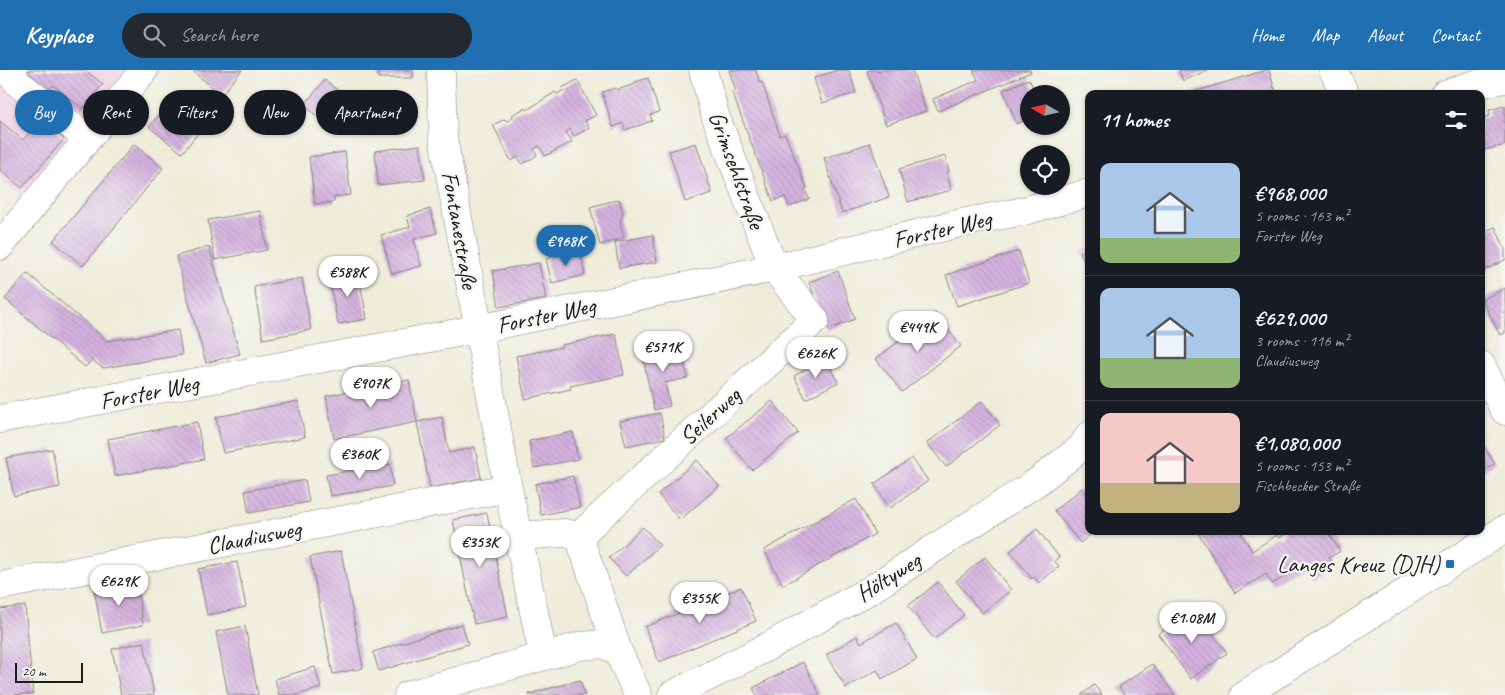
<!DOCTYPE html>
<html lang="en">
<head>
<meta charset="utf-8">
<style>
  body { margin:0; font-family:Caveat,sans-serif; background:#242831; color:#f1f3f6; height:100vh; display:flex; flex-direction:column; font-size:19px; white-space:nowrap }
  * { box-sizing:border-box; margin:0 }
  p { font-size:16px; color:#9ea1a6 }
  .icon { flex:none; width:28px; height:28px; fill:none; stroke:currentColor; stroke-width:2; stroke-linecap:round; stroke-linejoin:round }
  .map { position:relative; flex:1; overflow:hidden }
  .panel { position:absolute; left:1085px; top:20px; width:400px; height:445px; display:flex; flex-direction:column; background:#171b24; border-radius:10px; box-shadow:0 1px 4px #0004 }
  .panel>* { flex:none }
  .hud { position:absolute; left:15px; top:20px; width:475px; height:45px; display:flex; gap:10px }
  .needle { width:32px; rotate:279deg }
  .tools { position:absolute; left:1020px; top:15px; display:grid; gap:10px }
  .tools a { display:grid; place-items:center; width:50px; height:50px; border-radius:50%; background:#171b24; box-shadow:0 1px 4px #0004; font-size:25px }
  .scale { position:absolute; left:15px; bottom:12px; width:68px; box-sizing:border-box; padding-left:5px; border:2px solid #1c1c1c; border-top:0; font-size:14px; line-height:18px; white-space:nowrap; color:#1c1c1c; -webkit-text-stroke:4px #f6f6f2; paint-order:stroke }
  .price { position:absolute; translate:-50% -42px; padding:0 11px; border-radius:18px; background:#fff; color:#222; font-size:16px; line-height:32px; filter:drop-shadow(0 1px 2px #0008) }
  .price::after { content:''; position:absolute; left:50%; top:30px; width:15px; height:11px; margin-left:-8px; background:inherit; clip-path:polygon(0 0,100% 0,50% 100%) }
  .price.selected { background:#1f6fb2; color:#fff }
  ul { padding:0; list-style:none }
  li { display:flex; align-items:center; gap:15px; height:125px; padding:0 15px }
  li+li { border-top:1px solid #363941 }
  li span { display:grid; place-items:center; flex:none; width:140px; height:100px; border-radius:10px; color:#555 }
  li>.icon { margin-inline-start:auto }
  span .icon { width:60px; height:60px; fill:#fffc; stroke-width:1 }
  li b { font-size:21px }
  h2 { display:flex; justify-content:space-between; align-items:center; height:60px; padding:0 15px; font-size:21px }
  .pill { padding:0 18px; border-radius:22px; background:#171b24; box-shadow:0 1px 4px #0004; font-size:18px; line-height:45px }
  .pill.selected { background:#1f6fb2; color:#fff }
  header { display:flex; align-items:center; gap:30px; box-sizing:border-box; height:70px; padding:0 25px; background:#1f6fb2; color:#fff }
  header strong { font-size:24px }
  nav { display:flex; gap:28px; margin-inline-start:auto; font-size:18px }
  .search { width:350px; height:45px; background:#242831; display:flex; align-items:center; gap:12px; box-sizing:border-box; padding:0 18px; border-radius:28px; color:#9ea1a6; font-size:19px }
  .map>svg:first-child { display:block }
  .built { fill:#efd0e6 }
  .building { fill:url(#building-back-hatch) }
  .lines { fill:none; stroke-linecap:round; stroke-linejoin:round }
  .minor-casing { stroke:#86847b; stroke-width:29 }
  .major-casing { stroke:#86847b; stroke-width:29 }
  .minor { stroke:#fff; stroke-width:28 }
  .major { stroke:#fff; stroke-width:28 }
  .poi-dot { fill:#1f6fb2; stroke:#f6f6f2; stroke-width:2 }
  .labels { text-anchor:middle; stroke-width:4.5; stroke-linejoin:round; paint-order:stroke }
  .street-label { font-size:24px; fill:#1c1c1c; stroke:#f6f6f2 }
  .poi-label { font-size:24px; fill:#1c1c1c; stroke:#f6f6f2; text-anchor:end }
</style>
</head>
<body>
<header>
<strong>Keyplace</strong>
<div class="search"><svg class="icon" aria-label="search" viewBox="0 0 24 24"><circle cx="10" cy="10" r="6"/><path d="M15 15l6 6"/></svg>Search here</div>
<nav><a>Home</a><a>Map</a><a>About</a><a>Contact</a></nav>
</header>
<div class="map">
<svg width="1505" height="625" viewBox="0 0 1505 625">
  <defs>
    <pattern id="building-back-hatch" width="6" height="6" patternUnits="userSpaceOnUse" patternTransform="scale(1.25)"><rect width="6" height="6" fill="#d4b1df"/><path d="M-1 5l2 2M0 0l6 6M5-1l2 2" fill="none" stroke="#b598bf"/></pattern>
  </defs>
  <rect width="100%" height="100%" fill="#f6f6f2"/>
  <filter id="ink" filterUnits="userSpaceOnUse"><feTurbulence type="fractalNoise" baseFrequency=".02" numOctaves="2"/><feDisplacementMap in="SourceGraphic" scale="10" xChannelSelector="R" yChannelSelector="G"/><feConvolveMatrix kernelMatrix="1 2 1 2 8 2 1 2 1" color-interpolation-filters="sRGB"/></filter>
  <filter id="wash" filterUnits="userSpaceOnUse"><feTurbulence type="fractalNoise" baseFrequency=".0096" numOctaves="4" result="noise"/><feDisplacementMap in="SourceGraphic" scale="20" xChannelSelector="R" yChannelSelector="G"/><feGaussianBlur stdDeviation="1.12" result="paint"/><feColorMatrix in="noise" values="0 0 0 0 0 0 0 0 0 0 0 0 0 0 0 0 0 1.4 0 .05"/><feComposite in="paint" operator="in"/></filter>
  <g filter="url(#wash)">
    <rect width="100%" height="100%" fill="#efecda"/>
    <path class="built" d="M0,0H145L33,135L0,108Z"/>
    <g id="blocks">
      <path class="building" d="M29,0H85L103,14L83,39L53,15L49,20L27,2Z
        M196,0H242L221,25L194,2Z
        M378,0H413V8H378Z
        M729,0H756L760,13L762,12L780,66L785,64L807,118L805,119L809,129L789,137L785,127L773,131L732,22L736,21Z
        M838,0H849L856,23L822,33L814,8Z
        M870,0H912L926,41L886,55L867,1Z
        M973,0H1030L1031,2L938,41L933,29L978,10Z
        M1179,0H1208L1183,11Z
        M1266,0H1269L1276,24H1187Z
        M648,8L659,42L650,45L652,51L625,60L623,53L613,57L602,22L616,18L617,20L635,14V12Z
        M1029,9L1036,24H1029V48L1017,54L1003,20Z
        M325,10L351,31L330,57L304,35Z
        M577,10L596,45L585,51L589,58L574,66L570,59L566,62L572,72L545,86L540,76L534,79L537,85L530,90L522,94L518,87L511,91L493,55L505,49L506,51L509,50L513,47L512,45L525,38L527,40L555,22L557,24L564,20L562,18Z
        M178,21L210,48L182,83L149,57Z
        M1505,36V75L1481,81V48L1490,46L1489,40Z
        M40,49L64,69L22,118L0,100V51L23,70Z
        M696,73L712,123L685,132L669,81Z
        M870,73L889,127L842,143L824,88Z
        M134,74L163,98L83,196L53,171Z
        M420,75L425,110L378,115L375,81Z
        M345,82L351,125L334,127V132L315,134L309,87Z
        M945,86L949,102L947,103L951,120L908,132L899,99Z
        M619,129L623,143L620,152L624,168L600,175L590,137Z
        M430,139L437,163L414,169L421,196L392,204L381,165L410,157L407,146Z
        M260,141L267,180L215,190L208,150Z
        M1495,157L1505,178V190L1481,202V163Z
        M653,165L657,192L619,198L615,172Z
        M209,177L240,284L206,293L176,186Z
        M1089,178V199L1080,182Z
        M580,181L585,205L552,213L546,189Z
        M1019,181L1029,213L957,236L946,205Z
        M539,193L546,229L499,237L493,201Z
        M838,201L855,249L827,260L809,212Z
        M358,202L367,249L338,254L329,208Z
        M27,203L107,271L178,260L182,285L103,298L92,290L85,297L5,229Z
        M302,208L311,260L263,269L254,217Z
        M1505,218V263L1500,265L1482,230Z
        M935,243L961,276L902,322L876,289Z
        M616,264L624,305L570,316L571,319L525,329L516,286L562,277L561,275Z
        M665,273L667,282L681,279L688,308L665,313L670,336L654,340L643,288L652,286L650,277Z
        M825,289L838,312L806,329L794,306Z
        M409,310L417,352L334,369L326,326Z
        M298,331L305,367L223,383L216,347Z
        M772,331L798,363L752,400L726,368Z
        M982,331L1000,355L946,397L927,373Z
        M660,343L665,368L626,376L620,351Z
        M442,347L449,383L475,377L481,408L430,418L417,352Z
        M197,352L204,389L115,406L108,369Z
        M573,362L578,389L534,398L529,371Z
        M1481,371L1495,394L1481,402Z
        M52,379L60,417L14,426L6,388Z
        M912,388L928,411L890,438L874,414Z
        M697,390L719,416L680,450L658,424Z
        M390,394L393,416L330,426L326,405Z
        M573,406L580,437L541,445L535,414Z
        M305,410L309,432L249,443L245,421Z
        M1082,418L1089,427V461H1095L1080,473L1054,441Z
        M856,429L875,464L783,515L764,480Z
        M487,443L508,547L474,554L453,450Z
        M643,457L660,475L626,506L609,488Z
        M1037,459L1059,487L1054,491L1059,496L1039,513L1034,507L1032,509L1010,481Z
        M1197,461H1240L1252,481L1277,465L1279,468L1285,464L1284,461H1327L1340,481L1329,488L1333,495L1312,508L1304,495L1272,514L1266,504L1235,523Z
        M341,481L363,598L333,604L310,487Z
        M985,487L1011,520L982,543L956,511Z
        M237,492L246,537L207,545L198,499Z
        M136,511L143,555L102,563L94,519Z
        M938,512L964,545L934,569L908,536Z
        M741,517L756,551L659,592L645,557Z
        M25,536L33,624L0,625V539Z
        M1193,538L1227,583L1191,609L1158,564Z
        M896,553L917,589L882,609L877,600L846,618L826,585L857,566L861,573Z
        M462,554L468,574L379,601L373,582Z
        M245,556L258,625H228L216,562Z
        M144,572L154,625H121L112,579Z
        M803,592L820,625H757L753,618Z
        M1152,594L1175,625H1125L1119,617Z
        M315,597L321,618L297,625H279L275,609Z
        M580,610L585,625H529V624Z
        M1094,615L1102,625H1081Z"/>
    </g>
  </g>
  <g filter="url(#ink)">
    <use href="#blocks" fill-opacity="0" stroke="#86847b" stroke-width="1"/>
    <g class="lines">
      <defs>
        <path id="minor" d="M13,0L14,8L19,14L87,68
          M441,0L443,67L508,418L543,585
          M1333,0L1345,24
          M1445,24L1472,15L1505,9
          M0,176L144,0
          M1481,295L1505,341
          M0,349L478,259L774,198L961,153L1024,141L1089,123
          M518,466L564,463L579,466L618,581
          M579,466L815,250L774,198L715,45L703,0
          M0,516L508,418
          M408,625L580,576L603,574L618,581L638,625
          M672,625L767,577L870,520L1037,412L1082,377L1089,366"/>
        <path id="major" d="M1244,625L1505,459"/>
      </defs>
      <use href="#minor" class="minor-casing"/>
      <use href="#major" class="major-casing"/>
      <use href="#minor" class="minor"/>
      <use href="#major" class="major"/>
    </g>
  </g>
  <rect class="poi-dot" x="1445" y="489" width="10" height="10" rx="2.5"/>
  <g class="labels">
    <g class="street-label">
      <text transform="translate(737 100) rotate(70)" y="8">Grimsehlstraße</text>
      <text transform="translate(942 159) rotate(-13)" y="8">Forster Weg</text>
      <text transform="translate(460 160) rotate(80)" y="8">Fontanestraße</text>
      <text transform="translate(546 245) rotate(-12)" y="8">Forster Weg</text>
      <text transform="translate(149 322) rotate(-11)" y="8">Forster Weg</text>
      <text transform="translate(710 346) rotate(-42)" y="8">Seilerweg</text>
      <text transform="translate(254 467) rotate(-11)" y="8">Claudiusweg</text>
      <text transform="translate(888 507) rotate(-32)" y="8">Höltyweg</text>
    </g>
    <g class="poi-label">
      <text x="1440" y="502">Langes Kreuz (DJH)</text>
    </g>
  </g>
</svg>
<div class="tools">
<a><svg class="needle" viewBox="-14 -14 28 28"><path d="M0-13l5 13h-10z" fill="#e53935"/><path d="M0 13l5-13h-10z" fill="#9ea1a6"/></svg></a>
<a><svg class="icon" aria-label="locate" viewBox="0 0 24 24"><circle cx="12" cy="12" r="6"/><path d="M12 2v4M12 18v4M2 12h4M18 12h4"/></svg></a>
</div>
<div class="scale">20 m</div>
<b class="price selected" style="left:566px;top:197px">€968K</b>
<b class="price" style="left:348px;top:228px">€588K</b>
<b class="price" style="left:918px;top:283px">€449K</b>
<b class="price" style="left:663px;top:303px">€571K</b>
<b class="price" style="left:816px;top:309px">€626K</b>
<b class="price" style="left:371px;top:339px">€907K</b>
<b class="price" style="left:360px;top:410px">€360K</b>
<b class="price" style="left:480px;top:498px">€353K</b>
<b class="price" style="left:119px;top:537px">€629K</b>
<b class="price" style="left:700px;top:554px">€355K</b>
<b class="price" style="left:1192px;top:574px">€1.08M</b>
<div class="hud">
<a class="pill selected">Buy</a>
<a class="pill">Rent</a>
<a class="pill">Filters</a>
<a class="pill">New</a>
<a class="pill">Apartment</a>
</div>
<section class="panel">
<h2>11 homes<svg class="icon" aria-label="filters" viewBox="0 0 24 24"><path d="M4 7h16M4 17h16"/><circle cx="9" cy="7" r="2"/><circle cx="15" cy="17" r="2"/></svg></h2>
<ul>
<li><span style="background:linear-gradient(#a9c7e8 75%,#8fb573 0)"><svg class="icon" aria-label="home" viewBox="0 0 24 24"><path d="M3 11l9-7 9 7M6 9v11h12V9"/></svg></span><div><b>€968,000</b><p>5 rooms · 163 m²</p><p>Forster Weg</p></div></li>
<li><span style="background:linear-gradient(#a9c7e8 70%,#8fb573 0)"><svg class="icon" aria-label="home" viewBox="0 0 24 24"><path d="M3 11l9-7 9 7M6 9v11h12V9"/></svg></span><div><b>€629,000</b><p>3 rooms · 116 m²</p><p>Claudiusweg</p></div></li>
<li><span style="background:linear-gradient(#f6c9c9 70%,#c2b280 0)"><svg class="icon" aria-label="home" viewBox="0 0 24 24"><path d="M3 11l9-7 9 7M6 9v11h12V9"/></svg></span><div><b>€1,080,000</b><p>5 rooms · 153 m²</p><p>Fischbecker Straße</p></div></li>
</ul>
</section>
</div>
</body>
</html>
